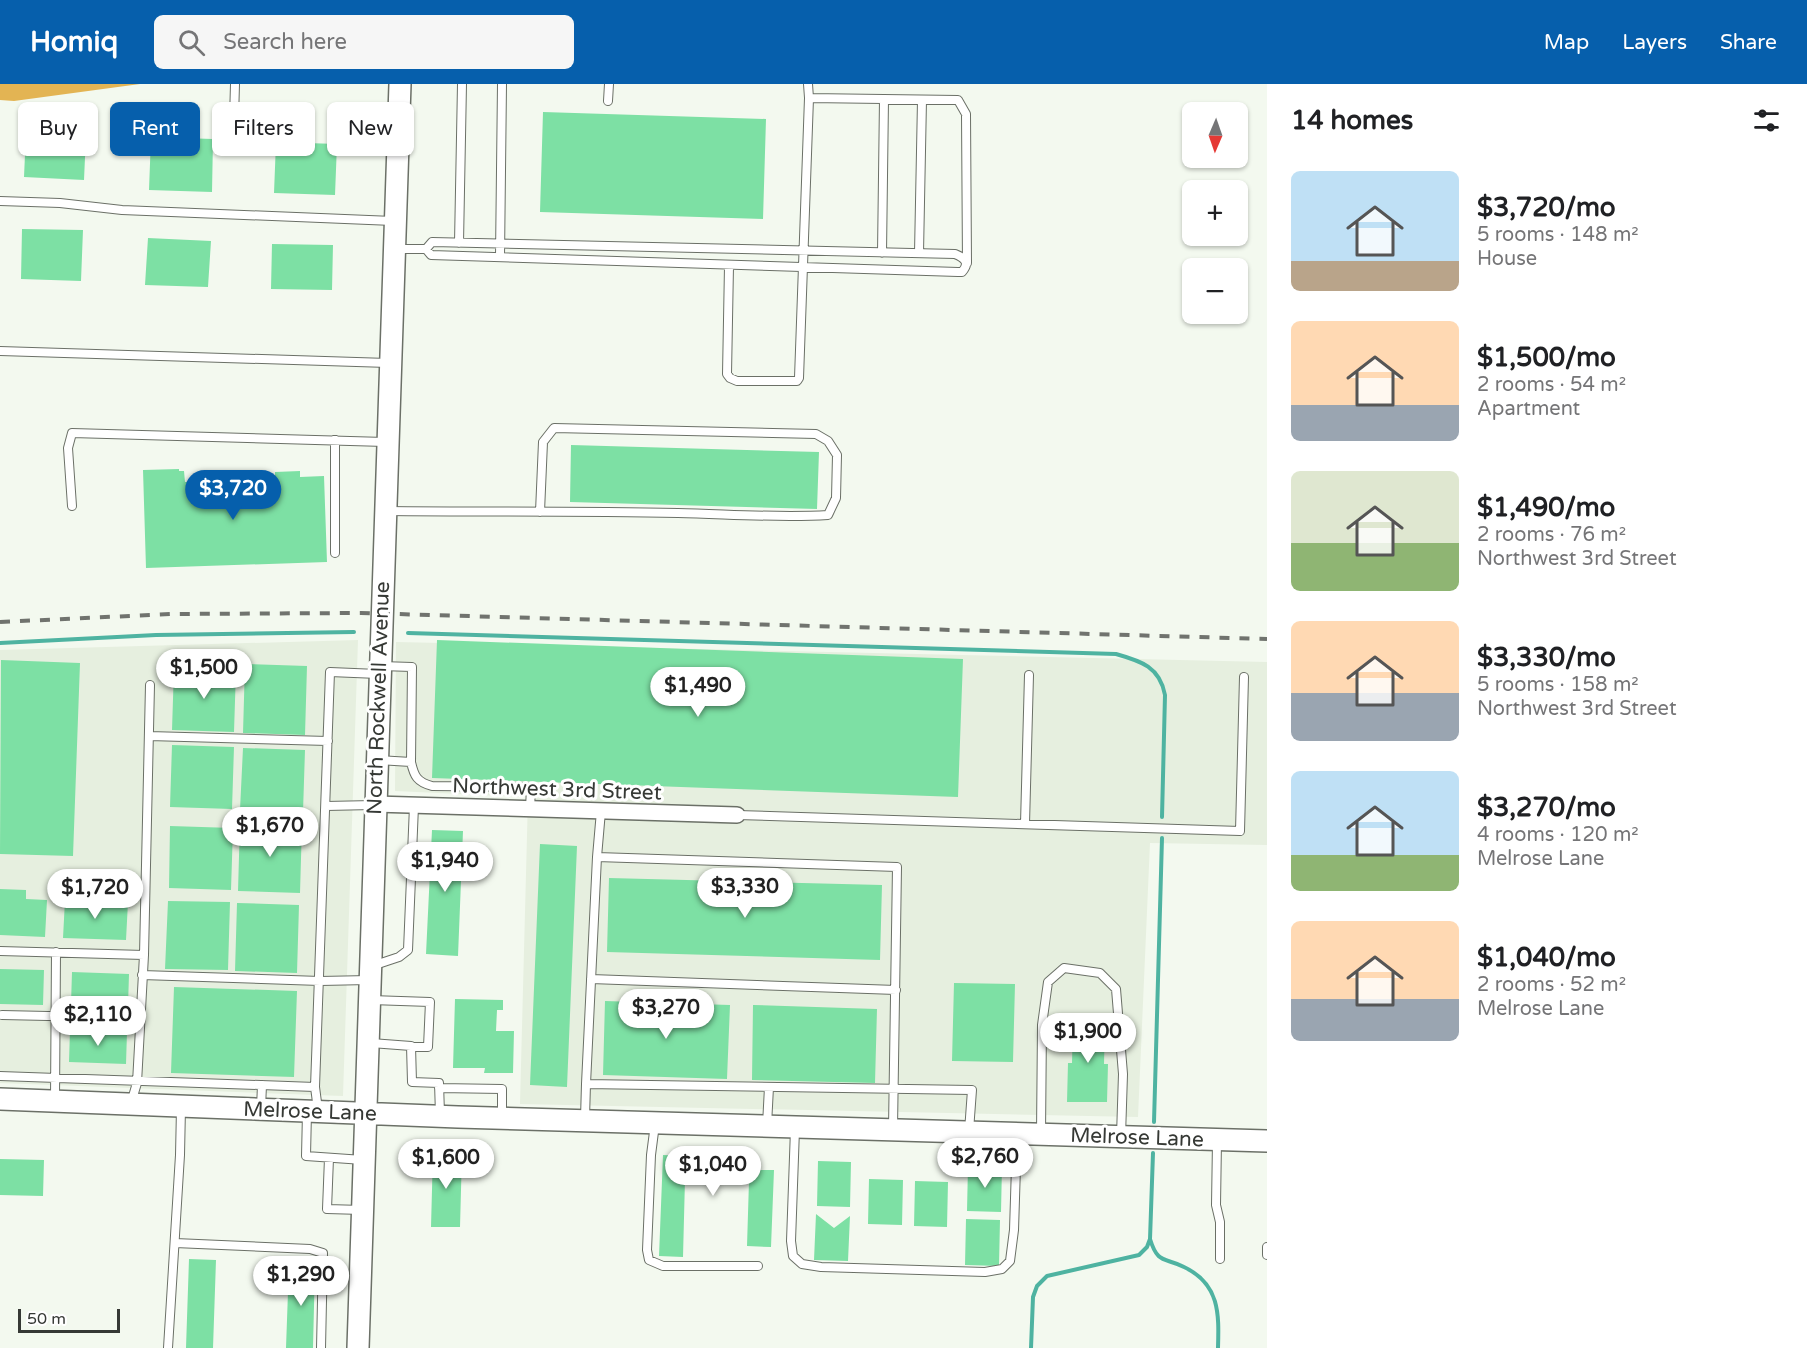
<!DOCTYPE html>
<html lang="en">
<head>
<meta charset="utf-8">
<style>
  body { margin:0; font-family:"Varela Round",sans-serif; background:#f6f6f6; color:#202124; height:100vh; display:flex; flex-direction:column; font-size:22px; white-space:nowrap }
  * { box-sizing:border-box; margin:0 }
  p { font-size:20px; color:#757577 }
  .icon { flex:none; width:33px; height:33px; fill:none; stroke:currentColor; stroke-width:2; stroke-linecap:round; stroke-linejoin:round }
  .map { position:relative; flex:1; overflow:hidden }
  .panel { display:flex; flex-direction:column; background:#fff; width:540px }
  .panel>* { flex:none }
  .guide { position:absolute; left:18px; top:18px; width:570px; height:54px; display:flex; gap:12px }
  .needle { width:39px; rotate:182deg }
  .controls { position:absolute; left:1182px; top:18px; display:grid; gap:12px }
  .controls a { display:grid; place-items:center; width:66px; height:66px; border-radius:9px; background:#fff; box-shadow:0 2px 4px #0004; font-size:30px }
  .scale { position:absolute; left:18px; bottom:15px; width:102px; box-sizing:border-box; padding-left:6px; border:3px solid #363935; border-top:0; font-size:16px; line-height:21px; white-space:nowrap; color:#363935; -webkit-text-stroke:4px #fff; paint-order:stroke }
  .price { position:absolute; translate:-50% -51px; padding:0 14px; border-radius:21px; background:#fff; color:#222; font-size:20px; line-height:39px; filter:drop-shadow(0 2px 3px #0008) }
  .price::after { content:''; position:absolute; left:50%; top:36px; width:18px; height:14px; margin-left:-9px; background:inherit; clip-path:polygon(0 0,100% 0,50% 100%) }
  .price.active { background:#065fac; color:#fff }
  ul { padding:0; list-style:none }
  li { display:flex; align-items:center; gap:18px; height:150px; padding:0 24px }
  li span { display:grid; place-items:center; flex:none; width:168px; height:120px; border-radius:9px; color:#555 }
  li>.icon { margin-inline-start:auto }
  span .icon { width:72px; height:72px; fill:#fffc; stroke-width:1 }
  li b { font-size:26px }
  h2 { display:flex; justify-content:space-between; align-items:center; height:72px; padding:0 24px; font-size:26px }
  .chip { padding:0 21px; border-radius:9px; background:#fff; box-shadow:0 2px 4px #0004; font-size:21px; line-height:54px }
  .chip.active { background:#065fac; color:#fff }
  header { display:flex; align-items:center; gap:36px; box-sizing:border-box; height:84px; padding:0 30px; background:#065fac; color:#fff }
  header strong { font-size:28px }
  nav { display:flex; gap:33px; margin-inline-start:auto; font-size:21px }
  .search { width:420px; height:54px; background:#f6f6f6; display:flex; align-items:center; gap:15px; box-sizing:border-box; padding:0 21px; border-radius:9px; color:#757577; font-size:22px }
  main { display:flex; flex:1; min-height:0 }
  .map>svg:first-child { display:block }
  .built { fill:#e6efdf }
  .forest { fill:#e3b453 }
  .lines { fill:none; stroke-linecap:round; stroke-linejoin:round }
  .stream { stroke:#4eb3a1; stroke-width:4 }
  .building { fill:#7de0a4 }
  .lane-casing { stroke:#6b7067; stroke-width:10 }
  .street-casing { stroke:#6b7067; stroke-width:18 }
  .secondary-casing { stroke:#6b7067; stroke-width:24 }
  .lane { stroke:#fff; stroke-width:8 }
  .street { stroke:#fff; stroke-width:15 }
  .secondary { stroke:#fff; stroke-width:21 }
  .rail { stroke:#70736e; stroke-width:4; stroke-dasharray:10 10; stroke-linecap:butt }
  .labels { text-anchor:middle; stroke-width:6; stroke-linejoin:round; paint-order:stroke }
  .street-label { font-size:21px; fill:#363935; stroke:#fff }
</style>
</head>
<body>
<header>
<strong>Homiq</strong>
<div class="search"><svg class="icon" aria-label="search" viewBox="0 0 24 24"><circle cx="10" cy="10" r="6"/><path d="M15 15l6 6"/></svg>Search here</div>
<nav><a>Map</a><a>Layers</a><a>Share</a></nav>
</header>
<main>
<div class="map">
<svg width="1267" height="1264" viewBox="0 0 1267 1264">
  <rect width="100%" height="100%" fill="#f3f9ef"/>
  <path class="built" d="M358,556L343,1012L0,999V566Z
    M396,558L1267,578V761L1150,759L1138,1033L520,1020L528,713L395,707Z"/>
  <path class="forest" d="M0,0H140L14,17L0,16Z"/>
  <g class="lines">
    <path class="stream" d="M408,549L1116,570C1141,577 1160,583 1165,611L1162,733
      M0,559L156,551L354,548
      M1154,1038L1162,754
      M1153,1069L1150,1155C1158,1181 1165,1173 1184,1183C1220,1200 1219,1230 1218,1264
      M1031,1264L1033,1213L1037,1202L1047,1192L1139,1171L1147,1163L1150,1155"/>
  </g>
  <path class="building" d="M543,28L766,35L763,135L540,128Z
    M26,48L86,51L84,96L24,93Z
    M151,53L213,55L212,108L149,106Z
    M276,58L337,60L335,111L274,109Z
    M22,145L83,146L81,197L21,195Z
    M148,154L211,157L208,203L145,201Z
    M272,160L333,161L332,206L271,205Z
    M571,361L819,368L817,425L570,418Z
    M179,385V387H184L185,398L275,395V388L300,387V393L324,392L327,478L146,484L143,386Z
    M437,556L963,575L958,713L432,694Z
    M1,576L80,579L73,772L0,770Z
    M245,580L307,582L305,651L243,649Z
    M174,584L236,586L234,648L172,646Z
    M172,661L234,663L232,725L170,723Z
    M243,664L305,666L303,728L240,726Z
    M240,738L302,740L300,809L238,807Z
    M170,742L233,744L231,806L169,804Z
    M432,746L463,747L458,872L426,870Z
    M540,760L577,762L567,1003L530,1001Z
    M609,794L882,801L880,876L607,868Z
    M0,805L26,806V815L47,816L45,853L0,851Z
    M65,816L128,818L126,856L63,854Z
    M168,817L230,818L228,886L165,885Z
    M237,819L299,821L297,889L235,887Z
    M0,885L44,886L43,921L0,920Z
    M72,888L129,890L128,922L71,920Z
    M954,899L1015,900L1013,978L952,977Z
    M174,903L297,907L294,993L171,989Z
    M455,915L503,916V926H497L496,947H514L513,989H484L485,984H453Z
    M605,917L730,921L727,995L603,991Z
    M753,921L877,925L875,999L752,996Z
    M1073,938H1105L1104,980H1108L1107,1018H1067L1068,979H1072Z
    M70,946L127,948L126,980L69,978Z
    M433,1068L462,1069L460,1143H431Z
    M663,1071L749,1074V1086H774L771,1163L747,1162L749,1097L685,1095L683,1173L659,1172Z
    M0,1075L44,1076L43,1112L0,1111Z
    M818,1077L851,1078L850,1123L817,1122Z
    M968,1082H1002L1001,1128L967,1127Z
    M869,1095L903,1096L902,1141L868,1140Z
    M915,1097L948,1098L947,1143L914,1142Z
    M816,1130L834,1144L850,1132L848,1177L814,1176Z
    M966,1135L1000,1136L999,1182L965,1181Z
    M189,1175L216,1176L213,1264H186Z
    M289,1180L315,1181L313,1264H286Z"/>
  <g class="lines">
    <defs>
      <path id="lane" d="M808,0L809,14
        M608,17L609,0
        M234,35L235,0
        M0,117L60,119L122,126L393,137
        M432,158L955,170C965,174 970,179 962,188H958L431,171L426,165Z
        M459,159L462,0
        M395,165H426
        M882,169L884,15
        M919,169L922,16
        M500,173L502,0
        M729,182L727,290L730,294L737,297H797L799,294L809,14L958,16L966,30L967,179
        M0,267L388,279
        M72,422L68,364L72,349L385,358
        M386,427C483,428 581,427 678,429C728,430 778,434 828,431L836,414L837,371L828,357L816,350L554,344L543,358L540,428
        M335,469V356
        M149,652L328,657
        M378,676L411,678L412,583L381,582
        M411,678C414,692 417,698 432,702L531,703L530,725
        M326,722L373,721
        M601,727L597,773L897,783L893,1044
        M737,731L1240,747L1244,593
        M1025,740L1029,591
        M0,867L144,871
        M372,882L399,873L408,866L414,722
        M142,891L320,897L369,896
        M591,895L896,906
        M371,916L430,918L428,963H411
        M2,931L140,934
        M371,959L411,962L412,998L439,999L440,1030
        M0,992L315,1003L330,588L378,590
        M586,1000L597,773
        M315,1003L318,1026
        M439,1004L502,1005V1033
        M55,1016L56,868
        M131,1019L137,999L144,871L150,601
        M261,1024L262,1001
        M307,1028L306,1072L363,1076
        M585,1034L586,1000L972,1006L969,1047
        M655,1040L651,1071L647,1166L649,1176L663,1182H758
        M767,1041L769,1003
        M795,1045L791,1157L793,1172L802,1180L821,1183L985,1188L1002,1185L1010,1177L1014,1146L1017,1051
        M1041,1049L1042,941L1048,898L1064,884L1100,889L1116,905L1123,990L1121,1052
        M1217,1057L1216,1121L1220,1138V1175
        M329,1074L327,1125L362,1126
        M175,1159L310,1165L323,1169L321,1264
        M1267,1171V1163
        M168,1264L180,1071L181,1024"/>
      <path id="street" d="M375,720L737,731"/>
      <path id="secondary" d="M0,1015L458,1033L1267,1057
        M358,1264L400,0"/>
    </defs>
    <use href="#lane" class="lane-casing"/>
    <use href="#street" class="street-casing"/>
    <use href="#secondary" class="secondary-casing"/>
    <use href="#lane" class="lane"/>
    <use href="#street" class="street"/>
    <use href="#secondary" class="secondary"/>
    <path class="rail" d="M0,538L171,530L361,529L1267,555"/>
  </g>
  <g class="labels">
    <g class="street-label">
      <text transform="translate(378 614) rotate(-88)" y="7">North Rockwell Avenue</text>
      <text transform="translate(557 705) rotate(2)" y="7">Northwest 3rd Street</text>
      <text transform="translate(310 1027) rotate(2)" y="7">Melrose Lane</text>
      <text transform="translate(1137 1053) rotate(2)" y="7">Melrose Lane</text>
    </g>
  </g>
</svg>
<div class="controls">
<a><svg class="needle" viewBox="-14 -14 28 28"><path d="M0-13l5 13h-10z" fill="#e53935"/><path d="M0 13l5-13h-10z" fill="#757577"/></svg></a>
<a>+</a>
<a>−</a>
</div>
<div class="scale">50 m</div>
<b class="price active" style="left:233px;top:437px">$3,720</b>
<b class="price" style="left:204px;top:616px">$1,500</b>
<b class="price" style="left:698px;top:634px">$1,490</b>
<b class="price" style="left:270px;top:774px">$1,670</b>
<b class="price" style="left:445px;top:809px">$1,940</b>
<b class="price" style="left:745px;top:835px">$3,330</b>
<b class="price" style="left:95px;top:836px">$1,720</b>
<b class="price" style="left:666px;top:956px">$3,270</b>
<b class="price" style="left:98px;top:963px">$2,110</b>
<b class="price" style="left:1088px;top:980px">$1,900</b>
<b class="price" style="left:985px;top:1105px">$2,760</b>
<b class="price" style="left:446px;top:1106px">$1,600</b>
<b class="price" style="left:713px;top:1113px">$1,040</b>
<b class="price" style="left:301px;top:1223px">$1,290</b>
<div class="guide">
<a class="chip">Buy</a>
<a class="chip active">Rent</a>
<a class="chip">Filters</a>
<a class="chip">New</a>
</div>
</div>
<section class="panel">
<h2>14 homes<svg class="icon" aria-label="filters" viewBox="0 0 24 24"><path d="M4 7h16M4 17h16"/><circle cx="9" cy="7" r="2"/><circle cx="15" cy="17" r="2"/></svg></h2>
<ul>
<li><span style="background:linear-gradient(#bfe0f5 75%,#b9a48a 0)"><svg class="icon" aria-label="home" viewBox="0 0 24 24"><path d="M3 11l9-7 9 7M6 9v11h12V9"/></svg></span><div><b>$3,720/mo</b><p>5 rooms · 148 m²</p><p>House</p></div></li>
<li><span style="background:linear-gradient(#ffd9b3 70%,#9aa5b1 0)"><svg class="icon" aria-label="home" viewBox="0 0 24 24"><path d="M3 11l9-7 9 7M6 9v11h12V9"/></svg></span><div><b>$1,500/mo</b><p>2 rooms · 54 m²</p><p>Apartment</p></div></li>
<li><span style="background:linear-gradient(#dfe7d0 60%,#8fb573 0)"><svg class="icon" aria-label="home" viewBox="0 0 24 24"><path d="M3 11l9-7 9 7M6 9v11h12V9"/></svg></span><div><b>$1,490/mo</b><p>2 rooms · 76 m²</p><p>Northwest 3rd Street</p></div></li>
<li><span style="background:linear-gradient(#ffd9b3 60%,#9aa5b1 0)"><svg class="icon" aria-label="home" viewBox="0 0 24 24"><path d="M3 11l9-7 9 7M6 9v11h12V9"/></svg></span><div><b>$3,330/mo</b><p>5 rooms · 158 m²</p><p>Northwest 3rd Street</p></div></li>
<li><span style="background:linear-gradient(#bfe0f5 70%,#8fb573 0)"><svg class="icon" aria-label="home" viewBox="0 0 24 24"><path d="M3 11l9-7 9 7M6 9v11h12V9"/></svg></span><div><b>$3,270/mo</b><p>4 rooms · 120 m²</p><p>Melrose Lane</p></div></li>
<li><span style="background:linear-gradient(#ffd9b3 65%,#9aa5b1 0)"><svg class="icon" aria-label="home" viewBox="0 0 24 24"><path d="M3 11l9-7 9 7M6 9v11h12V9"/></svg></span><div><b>$1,040/mo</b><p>2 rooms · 52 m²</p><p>Melrose Lane</p></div></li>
</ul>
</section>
</main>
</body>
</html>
